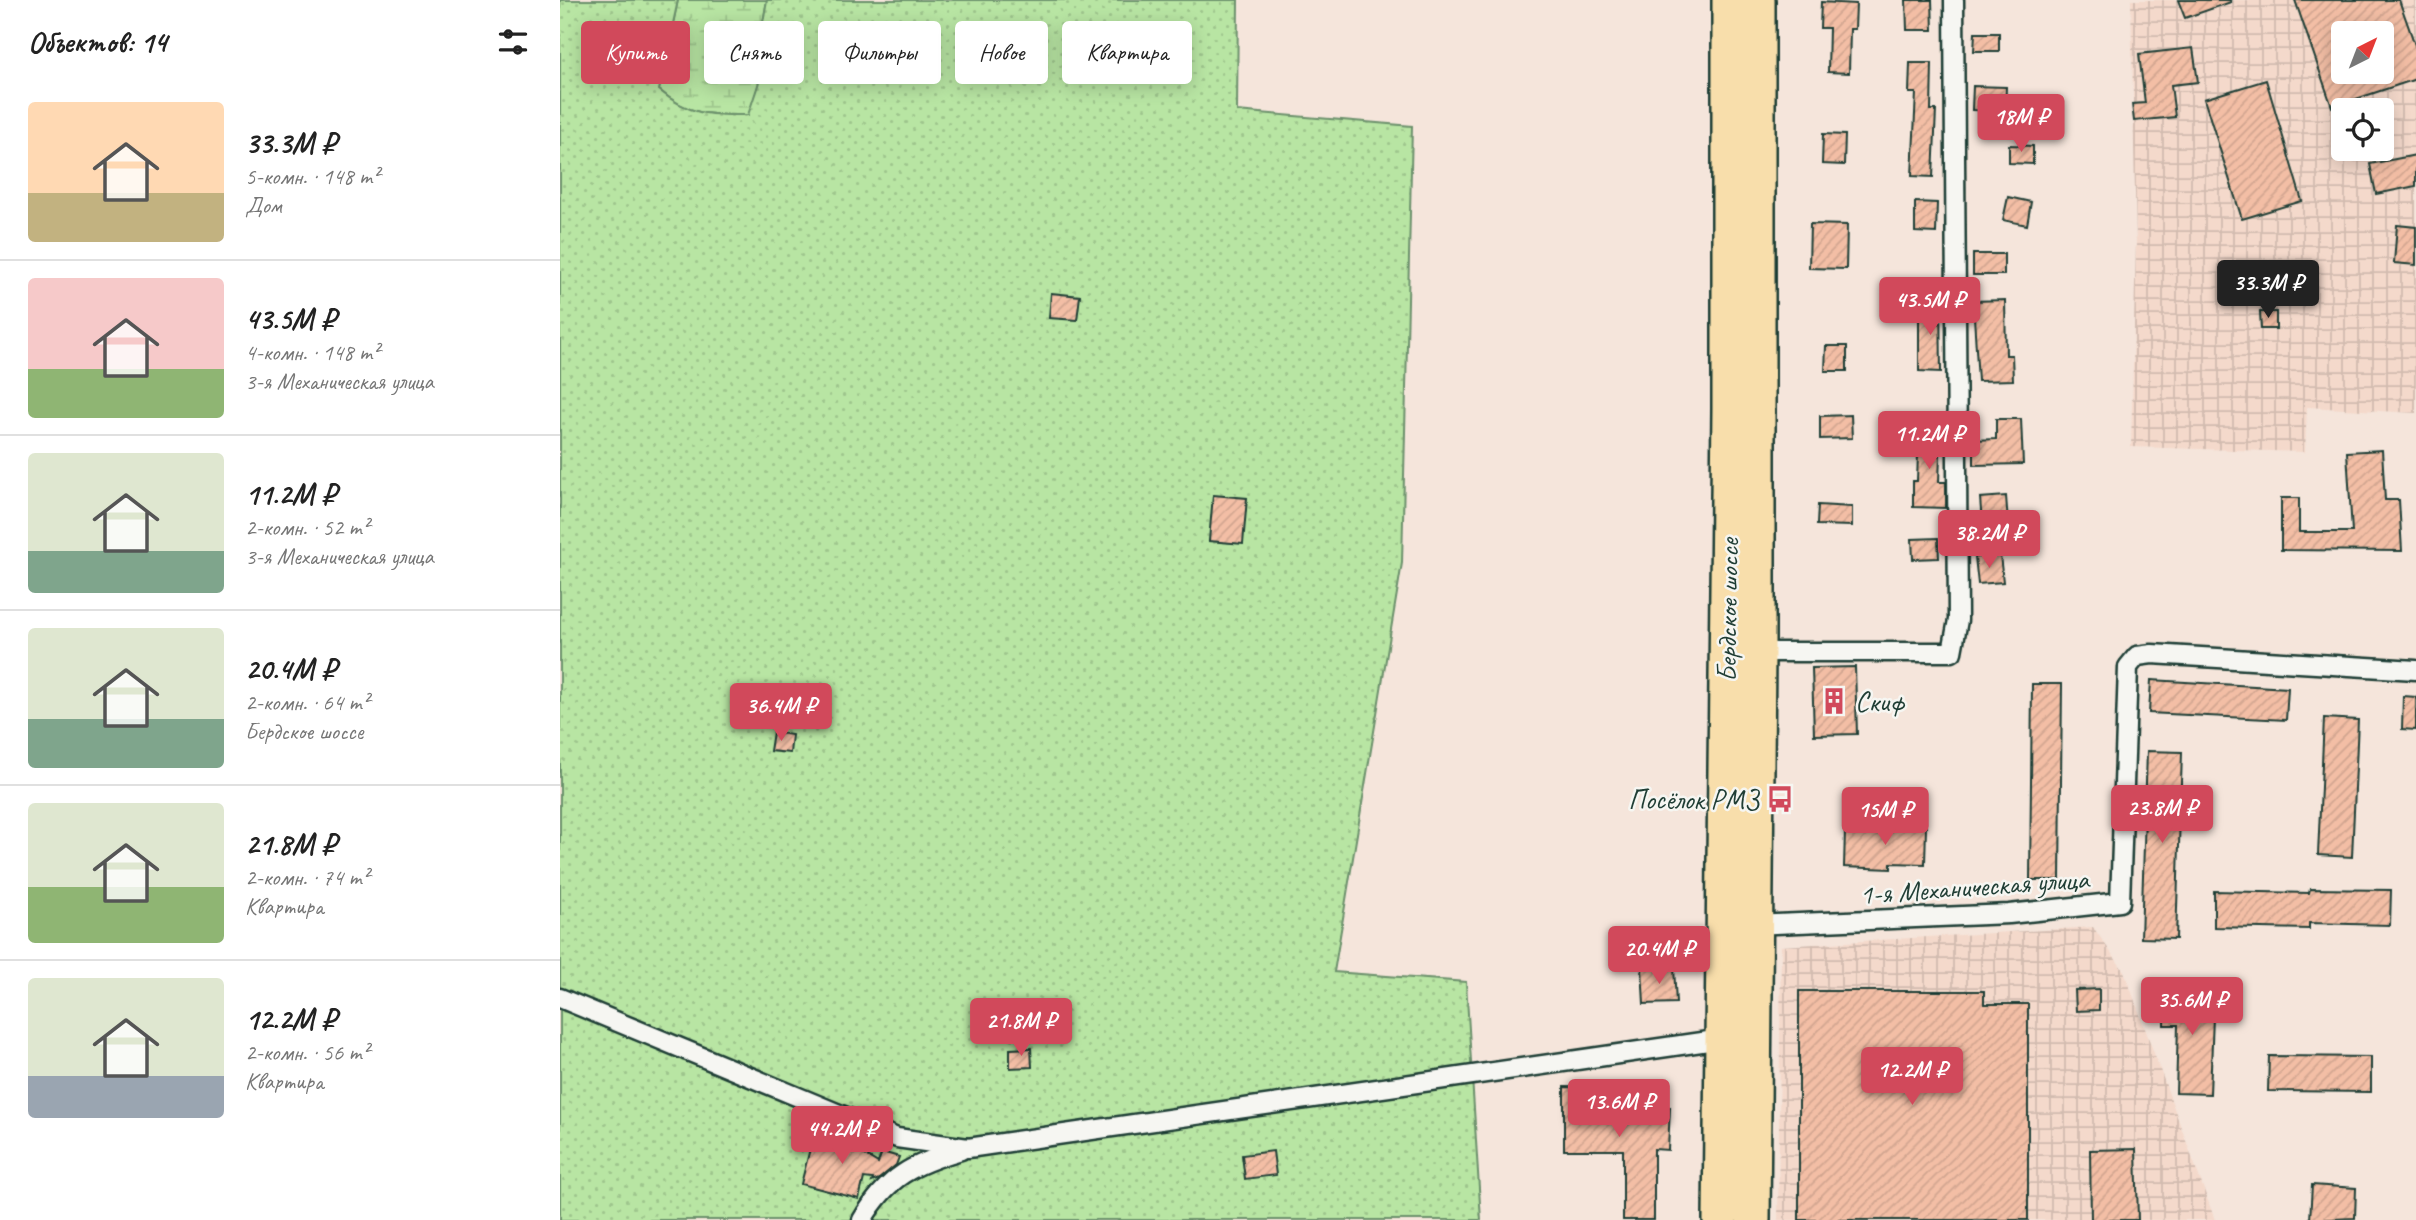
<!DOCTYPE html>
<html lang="ru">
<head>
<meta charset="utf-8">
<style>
  body { margin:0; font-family:Caveat,sans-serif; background:#f2f2f2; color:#222; height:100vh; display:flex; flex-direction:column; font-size:26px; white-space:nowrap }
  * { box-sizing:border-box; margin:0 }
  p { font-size:23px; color:#767676 }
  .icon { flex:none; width:38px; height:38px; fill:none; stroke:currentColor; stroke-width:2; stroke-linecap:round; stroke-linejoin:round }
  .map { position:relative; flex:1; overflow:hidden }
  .drawer { display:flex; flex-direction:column; background:#fff; width:560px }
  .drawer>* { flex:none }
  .banner { position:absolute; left:21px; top:21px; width:665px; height:63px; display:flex; gap:14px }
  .needle { width:46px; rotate:42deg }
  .tools { position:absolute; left:1771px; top:21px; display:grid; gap:14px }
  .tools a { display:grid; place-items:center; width:63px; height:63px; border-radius:7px; background:#fff; box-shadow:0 4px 18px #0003; font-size:35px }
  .price { position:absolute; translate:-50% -60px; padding:0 16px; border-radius:7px; background:#d1495b; color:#fff; font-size:23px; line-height:46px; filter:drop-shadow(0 2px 4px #0008) }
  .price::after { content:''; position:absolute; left:50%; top:42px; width:21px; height:16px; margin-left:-10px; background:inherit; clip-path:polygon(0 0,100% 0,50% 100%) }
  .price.active { background:#222; color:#fff }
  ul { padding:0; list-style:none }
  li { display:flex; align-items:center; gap:21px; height:175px; padding:0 28px }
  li+li { border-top:2px solid #e0e0e0 }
  li span { display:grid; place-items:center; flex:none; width:196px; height:140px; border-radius:7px; color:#555 }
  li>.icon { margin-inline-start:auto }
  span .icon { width:84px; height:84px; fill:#fffc; stroke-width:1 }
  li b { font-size:30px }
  h2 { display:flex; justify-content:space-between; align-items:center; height:84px; padding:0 28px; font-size:30px }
  .pill { padding:0 24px; border-radius:7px; background:#fff; box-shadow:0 4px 18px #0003; font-size:24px; line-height:63px }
  .pill.active { background:#d1495b; color:#fff }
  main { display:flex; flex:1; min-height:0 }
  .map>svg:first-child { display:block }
  .industrial { fill:url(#industrial-grid); fill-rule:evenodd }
  .wetland { fill:url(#wetland-marsh); stroke:#6c916c; stroke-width:2 }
  .garden { fill:url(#garden-dots); stroke:#6c916c; stroke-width:2 }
  .building { fill:url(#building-hatch); stroke:#1f3d34; stroke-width:2; fill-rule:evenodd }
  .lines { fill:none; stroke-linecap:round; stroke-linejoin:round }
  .street-casing { stroke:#1f3d34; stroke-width:23 }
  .highway-casing { stroke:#1f3d34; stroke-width:38 }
  .street { stroke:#f6f6f2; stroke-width:18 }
  .highway { stroke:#f8deab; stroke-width:33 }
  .labels { text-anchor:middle; stroke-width:5; stroke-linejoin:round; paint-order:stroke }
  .street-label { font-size:28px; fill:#1f3d34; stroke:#f6f6f2 }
  .poi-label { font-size:28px; fill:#1f3d34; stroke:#f6f6f2; text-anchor:start }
</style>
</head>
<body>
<main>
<section class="drawer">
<h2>Объектов: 14<svg class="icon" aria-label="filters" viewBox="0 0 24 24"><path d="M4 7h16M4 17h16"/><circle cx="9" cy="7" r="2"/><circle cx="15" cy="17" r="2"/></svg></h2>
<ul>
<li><span style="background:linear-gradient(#ffd9b3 65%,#c2b280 0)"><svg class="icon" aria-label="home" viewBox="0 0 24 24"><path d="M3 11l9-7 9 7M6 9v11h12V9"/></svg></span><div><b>33.3M ₽</b><p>5-комн. · 148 m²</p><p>Дом</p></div></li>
<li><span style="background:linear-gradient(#f6c9c9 65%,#8fb573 0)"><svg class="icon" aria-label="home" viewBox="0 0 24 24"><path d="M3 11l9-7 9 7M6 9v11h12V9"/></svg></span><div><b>43.5M ₽</b><p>4-комн. · 148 m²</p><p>3-я Механическая улица</p></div></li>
<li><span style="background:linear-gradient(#dfe7d0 70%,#7fa58c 0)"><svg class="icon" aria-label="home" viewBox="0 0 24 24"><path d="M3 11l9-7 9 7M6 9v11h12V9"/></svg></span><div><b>11.2M ₽</b><p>2-комн. · 52 m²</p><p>3-я Механическая улица</p></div></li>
<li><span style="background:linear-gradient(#dfe7d0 65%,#7fa58c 0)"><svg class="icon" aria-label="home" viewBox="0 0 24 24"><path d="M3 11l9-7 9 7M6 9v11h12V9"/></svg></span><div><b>20.4M ₽</b><p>2-комн. · 64 m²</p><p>Бердское шоссе</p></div></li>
<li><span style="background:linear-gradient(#dfe7d0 60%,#8fb573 0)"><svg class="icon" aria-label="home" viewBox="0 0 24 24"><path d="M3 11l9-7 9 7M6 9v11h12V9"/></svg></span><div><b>21.8M ₽</b><p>2-комн. · 74 m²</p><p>Квартира</p></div></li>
<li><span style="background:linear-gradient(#dfe7d0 70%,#9aa5b1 0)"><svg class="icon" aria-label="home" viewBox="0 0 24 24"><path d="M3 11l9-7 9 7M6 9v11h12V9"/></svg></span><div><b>12.2M ₽</b><p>2-комн. · 56 m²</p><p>Квартира</p></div></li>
</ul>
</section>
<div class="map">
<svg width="1856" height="1220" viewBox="0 0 1856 1220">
  <defs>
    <pattern id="industrial-grid" width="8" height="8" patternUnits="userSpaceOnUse" patternTransform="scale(1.75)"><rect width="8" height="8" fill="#f4d9cb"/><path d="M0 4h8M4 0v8" fill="none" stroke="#d1bbaf"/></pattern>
    <pattern id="wetland-marsh" width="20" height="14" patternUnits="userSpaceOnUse" patternTransform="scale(1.75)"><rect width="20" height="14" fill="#b8e5a3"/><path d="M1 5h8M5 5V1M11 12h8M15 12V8" fill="none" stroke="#9ec58d"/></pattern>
    <pattern id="garden-dots" width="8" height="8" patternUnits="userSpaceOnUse" patternTransform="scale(1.75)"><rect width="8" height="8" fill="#b8e5a3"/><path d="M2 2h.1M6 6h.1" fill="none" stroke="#9ec58d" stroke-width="1.8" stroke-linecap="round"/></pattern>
    <pattern id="building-hatch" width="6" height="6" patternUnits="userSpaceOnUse" patternTransform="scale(1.75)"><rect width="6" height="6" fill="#f3bea5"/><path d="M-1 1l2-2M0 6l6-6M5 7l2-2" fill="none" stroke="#d0a48f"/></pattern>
  </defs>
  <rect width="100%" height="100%" fill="#f5e5db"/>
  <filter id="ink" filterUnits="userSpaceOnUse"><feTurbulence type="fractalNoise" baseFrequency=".0143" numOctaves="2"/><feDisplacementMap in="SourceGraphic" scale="14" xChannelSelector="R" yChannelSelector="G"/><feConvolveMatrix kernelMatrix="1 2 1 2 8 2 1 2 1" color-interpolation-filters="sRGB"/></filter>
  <g filter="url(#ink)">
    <path class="industrial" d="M1571,0H1856V413L1747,407L1745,452L1571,447L1576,242ZM1783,33H1822V72H1783ZM1783,110H1822V149H1783Z
      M1533,927L1564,971L1655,1220H1218L1221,946Z"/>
    <path class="wetland" d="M118,0H207L202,28L203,70L189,115C150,115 130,116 99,90Z"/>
    <path class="garden" d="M0,0H118L99,90C130,116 150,115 188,115L203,70L202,28L207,0H678L677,111L852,126L842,563L774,972L906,982L921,1220H0Z"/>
    <path class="building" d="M1346,0H1372L1373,30H1347Z
      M1618,0H1670L1671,2L1625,18Z
      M1735,0H1839L1856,48V79L1772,107ZM1783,33H1822V72H1783Z
      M1261,2L1296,4L1295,29H1290L1289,73L1268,72L1269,28H1260Z
      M1415,33H1439V51H1414Z
      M1633,48L1638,82L1611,85L1615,117L1574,121L1572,104L1585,103L1579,54Z
      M1350,63H1372L1371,110H1376L1373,177L1352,176L1356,93H1349Z
      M1706,80L1742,201L1682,219L1644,99Z
      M1413,86L1446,87L1445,111L1412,110Z
      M1263,134L1285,135L1284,165L1262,164Z
      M1449,145L1473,146V164L1449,163Z
      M1856,155V186L1816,194L1810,164Z
      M1448,197L1471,202L1467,225L1443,220Z
      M1355,202L1377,203L1376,233L1355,232Z
      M1250,224L1287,225L1286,269L1249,268Z
      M1837,225L1856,227V265L1834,263Z
      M1413,254H1444V275H1413Z
      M491,293L520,296L517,320L489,318Z
      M1445,300L1446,355H1452L1453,380L1418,381L1413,301Z
      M1359,301H1380L1381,372L1359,371Z
      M1700,312H1716V329H1701Z
      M1266,346H1287V371H1265Z
      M1291,415L1292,438L1260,439V416Z
      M1436,419H1461L1463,464L1414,465V440L1436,439Z
      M1359,428H1381L1379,482H1386V508L1353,507V481H1357Z
      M1822,450L1825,500H1839L1842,551L1721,550V498H1739V532H1792L1787,452Z
      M653,495L687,498L683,544L649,541Z
      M1446,496L1448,523L1422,524L1420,498Z
      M1258,505L1292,507V526L1257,525Z
      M1378,538L1379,558L1353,559L1352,539Z
      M1440,555L1443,582L1418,584L1415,557Z
      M1295,667L1297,734L1254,735L1252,668Z
      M1591,680L1728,688L1726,720L1589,713Z
      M1472,684H1502L1500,880H1470Z
      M1843,696L1856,697V730L1842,729Z
      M1764,718L1798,720L1792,857L1758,855Z
      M213,732L232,735L230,753L210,751Z
      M1587,751L1622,752L1616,939L1581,938Z
      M1319,825L1366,827L1365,864L1331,863V869L1284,867L1285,830L1318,831Z
      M1750,889L1831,890L1830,925L1749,923V929L1654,927V891L1749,893Z
      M1114,967L1116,1003L1084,1004L1082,968Z
      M1539,989V1010L1516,1011L1515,990Z
      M1605,989L1654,991L1650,1094L1616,1093L1618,1025H1604Z
      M1239,991H1424V1004H1468V1220H1239Z
      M471,1048L472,1067L450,1068V1049Z
      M1709,1056L1811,1057V1092L1708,1091Z
      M1004,1087L1063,1088V1106L1110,1107L1108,1150L1094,1149V1220H1063V1150H1004Z
      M256,1125L318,1163L322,1152L339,1157L336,1165L319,1179L312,1182L313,1179L304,1178L299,1199L241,1184Z
      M1576,1149L1578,1220H1531L1530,1150Z
      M713,1151L716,1175L685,1179L682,1155Z
      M1752,1185L1796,1188L1795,1218L1750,1220Z"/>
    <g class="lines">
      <defs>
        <path id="street" d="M1198,652H1392L1398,620L1394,0
          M1190,925L1449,914L1560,902L1568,667L1577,656L1592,654L1856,670
          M0,998L337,1138L408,1148L1169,1038
          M302,1220C328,1176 353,1164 401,1150"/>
        <path id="highway" d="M1160,1220L1169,409V0
          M1193,1220L1198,652V0"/>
      </defs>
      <use href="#street" class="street-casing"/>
      <use href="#highway" class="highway-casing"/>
      <use href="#street" class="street"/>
      <use href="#highway" class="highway"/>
    </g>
  </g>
  <defs>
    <symbol id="building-bare" viewBox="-9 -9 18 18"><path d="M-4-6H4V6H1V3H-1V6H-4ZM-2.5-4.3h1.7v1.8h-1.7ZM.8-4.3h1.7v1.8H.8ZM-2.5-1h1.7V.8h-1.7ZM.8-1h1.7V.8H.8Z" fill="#d1495b" stroke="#f6f6f2" stroke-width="2.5" paint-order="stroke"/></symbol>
    <symbol id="bus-bare" viewBox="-9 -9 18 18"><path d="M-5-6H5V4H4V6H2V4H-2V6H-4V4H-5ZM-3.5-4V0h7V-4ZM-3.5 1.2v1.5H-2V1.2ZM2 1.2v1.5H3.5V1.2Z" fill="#d1495b" stroke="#f6f6f2" stroke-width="2.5" paint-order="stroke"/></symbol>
  </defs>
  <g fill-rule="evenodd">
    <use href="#building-bare" x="1255" y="682" width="38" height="38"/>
    <use href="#bus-bare" x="1201" y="780" width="38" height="38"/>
  </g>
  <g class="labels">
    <g class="street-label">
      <text transform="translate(1167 610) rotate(-89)" y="10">Бердское шоссе</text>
      <text transform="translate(1414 886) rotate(-4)" y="10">1-я Механическая улица</text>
    </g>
    <g class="poi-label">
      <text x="1295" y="711">Скиф</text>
      <text x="1199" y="809" text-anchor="end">Посёлок РМЗ</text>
    </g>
  </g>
</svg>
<div class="tools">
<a><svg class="needle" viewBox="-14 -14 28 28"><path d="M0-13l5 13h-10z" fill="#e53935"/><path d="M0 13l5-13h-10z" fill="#767676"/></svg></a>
<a><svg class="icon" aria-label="locate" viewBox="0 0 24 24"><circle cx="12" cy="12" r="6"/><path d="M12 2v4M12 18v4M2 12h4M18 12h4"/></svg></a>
</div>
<b class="price" style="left:1461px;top:154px">18M ₽</b>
<b class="price active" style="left:1708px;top:320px">33.3M ₽</b>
<b class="price" style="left:1370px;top:337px">43.5M ₽</b>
<b class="price" style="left:1369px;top:471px">11.2M ₽</b>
<b class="price" style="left:1429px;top:570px">38.2M ₽</b>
<b class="price" style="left:221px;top:743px">36.4M ₽</b>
<b class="price" style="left:1602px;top:845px">23.8M ₽</b>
<b class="price" style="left:1325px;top:847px">15M ₽</b>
<b class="price" style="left:1099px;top:986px">20.4M ₽</b>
<b class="price" style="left:1632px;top:1037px">35.6M ₽</b>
<b class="price" style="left:461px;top:1058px">21.8M ₽</b>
<b class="price" style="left:1352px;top:1107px">12.2M ₽</b>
<b class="price" style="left:1059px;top:1139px">13.6M ₽</b>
<b class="price" style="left:282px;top:1166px">44.2M ₽</b>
<div class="banner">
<a class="pill active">Купить</a>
<a class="pill">Снять</a>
<a class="pill">Фильтры</a>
<a class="pill">Новое</a>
<a class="pill">Квартира</a>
</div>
</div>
</main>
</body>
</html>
